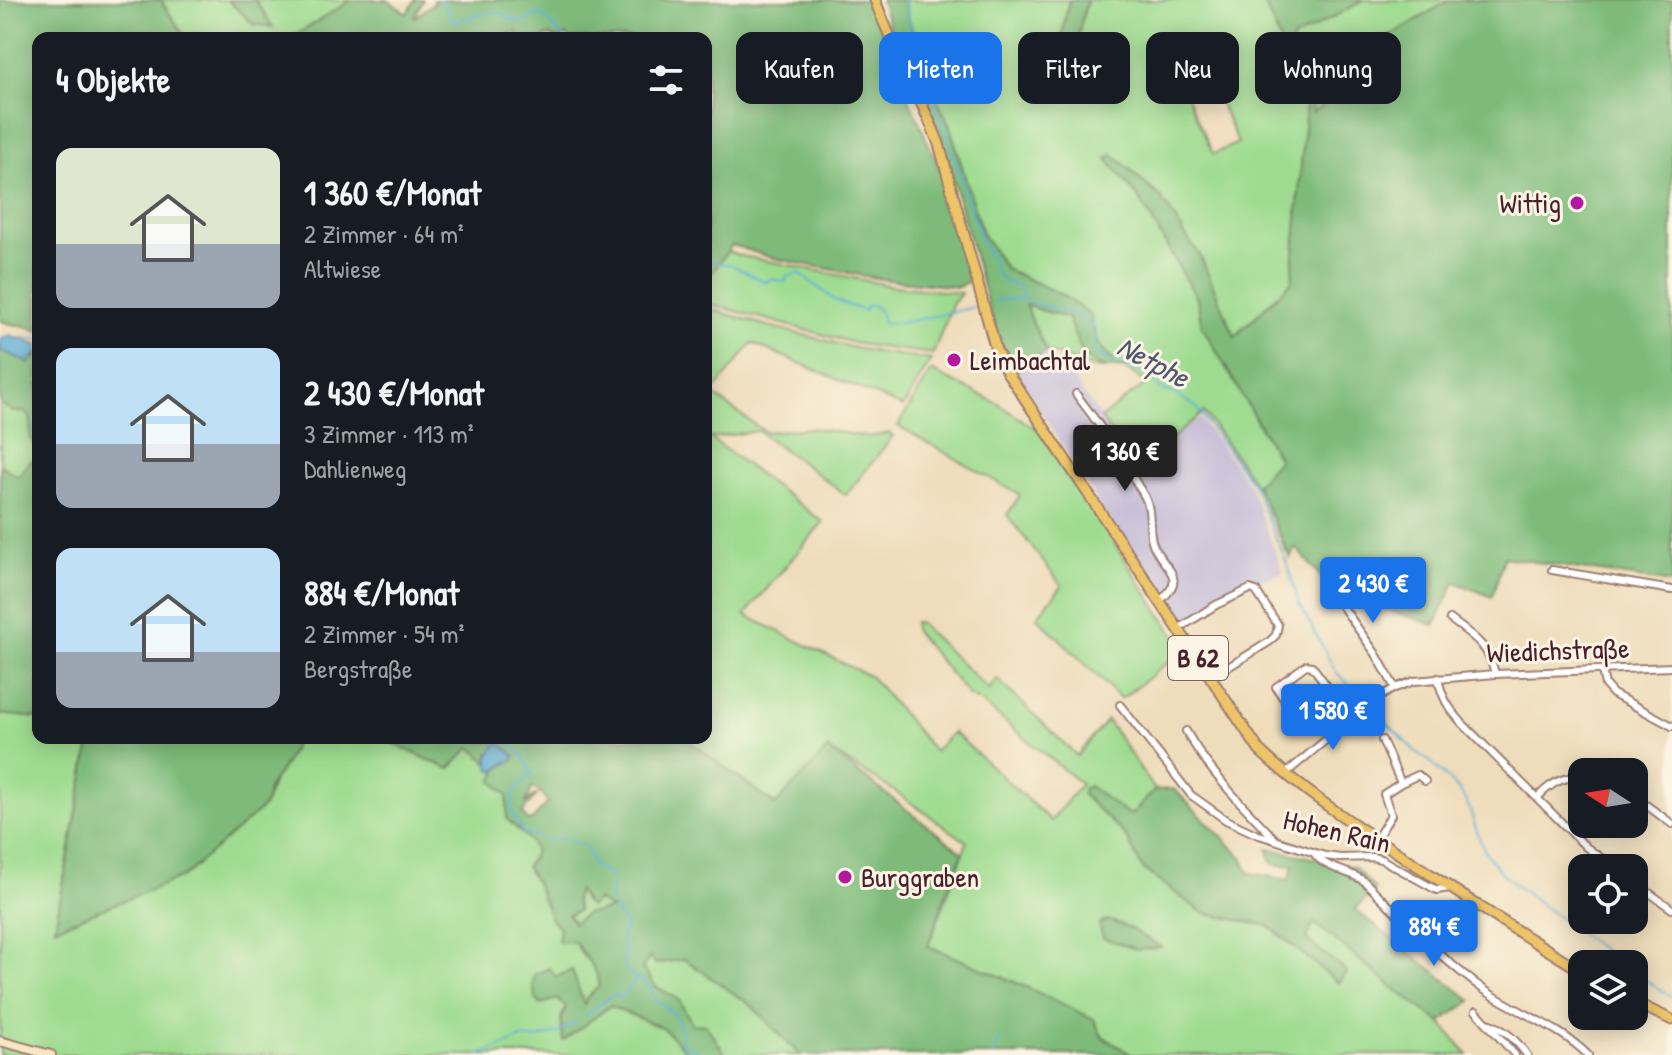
<!DOCTYPE html>
<html lang="de">
<head>
<meta charset="utf-8">
<style>
  body { margin:0; font-family:"Patrick Hand",sans-serif; background:#20242c; color:#f1f3f6; height:100vh; display:flex; flex-direction:column; font-size:30px; white-space:nowrap }
  * { box-sizing:border-box; margin:0 }
  p { font-size:26px; color:#9ea1a6 }
  .icon { flex:none; width:44px; height:44px; fill:none; stroke:currentColor; stroke-width:2; stroke-linecap:round; stroke-linejoin:round }
  .map { position:relative; flex:1; overflow:hidden }
  .details { position:absolute; left:32px; top:32px; width:680px; height:712px; display:flex; flex-direction:column; background:#171b24; border-radius:16px; box-shadow:0 4px 20px #0003 }
  .details>* { flex:none }
  .hud { position:absolute; left:736px; top:32px; width:760px; height:72px; display:flex; gap:16px }
  .needle { width:52px; rotate:282deg }
  .controls { position:absolute; left:1568px; top:758px; display:grid; gap:16px }
  .controls a { display:grid; place-items:center; width:80px; height:80px; border-radius:16px; background:#171b24; box-shadow:0 4px 20px #0003; font-size:40px }
  .price { position:absolute; translate:-50% -68px; padding:0 18px; border-radius:8px; background:#1a73e8; color:#fff; font-size:26px; line-height:52px; filter:drop-shadow(0 2px 4px #0008) }
  .price::after { content:''; position:absolute; left:50%; top:48px; width:24px; height:18px; margin-left:-12px; background:inherit; clip-path:polygon(0 0,100% 0,50% 100%) }
  .price.active { background:#222; color:#fff }
  ul { padding:0; list-style:none }
  li { display:flex; align-items:center; gap:24px; height:200px; padding:0 24px }
  li span { display:grid; place-items:center; flex:none; width:224px; height:160px; border-radius:16px; color:#555 }
  li>.icon { margin-inline-start:auto }
  span .icon { width:96px; height:96px; fill:#fffc; stroke-width:1 }
  li b { font-size:34px }
  h2 { display:flex; justify-content:space-between; align-items:center; height:96px; padding:0 24px; font-size:34px }
  .pill { padding:0 28px; border-radius:16px; background:#171b24; box-shadow:0 4px 20px #0003; font-size:28px; line-height:72px }
  .pill.active { background:#1a73e8; color:#fff }
  .map>svg:first-child { display:block }
  .industrial { fill:#c8bfd8 }
  .green { fill:#9edb90; stroke:#747d5e; stroke-width:2; fill-rule:evenodd }
  .forest { fill:#7ebb7a; stroke:#646d52; stroke-width:2; fill-rule:evenodd }
  .water { fill:#58aed4; stroke:#516680; stroke-width:2 }
  .lines { fill:none; stroke-linecap:round; stroke-linejoin:round }
  .stream { stroke:#58aed4; stroke-width:2 }
  .street-casing { stroke:#9c7e72; stroke-width:10 }
  .secondary-casing { stroke:#9c7e72; stroke-width:12 }
  .primary-casing { stroke:#9c7e72; stroke-width:13 }
  .street { stroke:#fff; stroke-width:6 }
  .secondary { stroke:#f8e7c3; stroke-width:8 }
  .primary { stroke:#eec469; stroke-width:9 }
  .poi-dot { fill:#b5179e; stroke:#fcf5e5; stroke-width:3 }
  .labels { text-anchor:middle; stroke-width:6; stroke-linejoin:round; paint-order:stroke }
  .shield { fill:#fcf5e5; stroke:#7f5f63; stroke-width:2 }
  .shield-label { font-size:26px; font-weight:bold; fill:#4a1f2b }
  .poi-label { font-size:28px; fill:#4a1f2b; stroke:#fcf5e5; text-anchor:start }
  .street-label { font-size:28px; fill:#4a1f2b; stroke:#fcf5e5 }
  .water-label { font-size:30px; font-style:italic; fill:#50586f; stroke:#fcf5e5 }
</style>
</head>
<body>
<div class="map">
<svg width="1672" height="1055" viewBox="0 0 1672 1055">
  <rect width="100%" height="100%" fill="#fcf5e5"/>
  <filter id="ink" filterUnits="userSpaceOnUse"><feTurbulence type="fractalNoise" baseFrequency=".0125" numOctaves="2"/><feDisplacementMap in="SourceGraphic" scale="16" xChannelSelector="R" yChannelSelector="G"/><feConvolveMatrix kernelMatrix="1 2 1 2 8 2 1 2 1" color-interpolation-filters="sRGB"/></filter>
  <filter id="wash" filterUnits="userSpaceOnUse"><feTurbulence type="fractalNoise" baseFrequency=".006" numOctaves="4" result="noise"/><feDisplacementMap in="SourceGraphic" scale="32" xChannelSelector="R" yChannelSelector="G"/><feGaussianBlur stdDeviation="1.8" result="paint"/><feColorMatrix in="noise" values="0 0 0 0 0 0 0 0 0 0 0 0 0 0 0 0 0 1.4 0 .05"/><feComposite in="paint" operator="in"/></filter>
  <g filter="url(#wash)">
    <rect width="100%" height="100%" fill="#eedcba"/>
    <path class="industrial" d="M1046,351L1077,384L1136,467L1200,418L1249,484L1283,573L1236,588L1183,621L1103,511L1016,371Z"/>
    <path class="green" d="M163,0H228L253,24L271,26L255,0H347L349,2L291,38H186L162,2Z
      M903,0H1069L1058,55L1070,66L1087,0H1263L1306,103L1292,281L1234,337L1199,254C1184,237 1175,218 1162,200C1155,191 1147,186 1139,178C1126,166 1125,162 1107,159L1139,198L1197,298L1202,326L1279,460L1256,485L1204,412L1136,468L1101,418L1147,383L1107,357L1097,341L1090,314L1060,294L1006,269L982,234L950,127L926,74ZM1210,80L1238,143L1213,154L1184,90Z
      M1364,0H1450L1384,40L1387,47C1365,71 1340,95 1313,112L1292,40Z
      M727,251L737,255L892,286L961,293L952,305L933,354L858,344L706,303V281Z
      M1023,305L1068,318L1084,357L1107,369H1097L1046,351Z
      M706,308L764,325L858,349L931,360L903,407L752,343L712,394L765,432L811,428L868,437L889,433L893,436L846,495L758,431L710,438L823,522L745,615L871,677L934,751L953,732L1051,821L1081,784L981,702L969,696L914,630V622H918L989,690L997,679L1077,756L1107,720L1155,790L1131,815L1083,795L1125,835L1143,869L1203,913L1268,926L1339,983L1346,972L1306,939L1313,922L1399,992L1440,1022L1468,1055H1132L1026,987L928,946L967,842L897,793L828,749L776,805L685,738H706Z
      M931,371L995,402L1041,432L1184,650L1121,699L1037,617L1062,586L1007,515L1020,495L898,426Z
      M0,403L13,412L24,411L32,419L30,437L38,450V463L30,461L18,476L0,465Z
      M0,714L38,718V738H91L55,927L266,802C270,781 288,758 298,738H381L449,769L471,747L488,763L490,769L496,771L493,782L507,795V819L531,841L535,852L526,866L538,887L551,919L575,942L583,956L595,967L599,981V987L587,997L584,1007L572,970L541,1004L557,999L566,1007L561,1018L563,1040L610,1006L663,1028L690,1055H0Z
      M577,889L585,903L597,900L613,909L574,923L568,914L578,911L575,898Z
      M650,957L656,964L684,959L752,1006L800,1055H726L721,1048L693,1026L678,999L656,987L642,968Z"/>
    <path class="forest" d="M0,0H163L162,3L186,38H38V331C25,323 13,327 0,320Z
      M228,0H255L273,27L253,24Z
      M351,0H388L407,14L415,0H423L414,18L435,2L433,0H872L895,67L947,186L971,280L958,287L881,279L773,258L732,245L706,281V38H571L566,35L563,38H554L550,35L543,38H522L515,32L501,38H291Z
      M881,0H903L926,74L950,127L982,234L1006,269L1060,294L1090,314C1097,343 1097,350 1124,368C1083,371 1081,350 1068,318L1025,305L1046,351L1016,371L1004,352L987,302L939,130L889,25Z
      M1069,0H1087L1070,66L1064,73L1058,71V55Z
      M1263,0H1364L1292,40L1300,66L1312,94L1313,112L1331,100L1380,55L1387,47L1383,40L1450,0H1672V583L1504,557L1492,597L1455,582L1435,625L1336,594L1295,547L1290,558L1256,485L1279,459L1202,326L1197,298L1139,198L1107,159L1112,155C1124,162 1130,170 1140,180C1148,187 1157,192 1163,201C1176,218 1185,238 1199,253L1235,337L1292,281L1306,103Z
      M0,350L29,362L38,354V450L30,437L31,419L24,411L13,412L0,403Z
      M30,461L38,463V718L0,714V465L18,476Z
      M91,738H298L286,762L268,789L266,802L262,808L183,877L55,928Z
      M381,738H483L481,742L493,743L494,738H685L775,805L828,749L963,853L948,889L928,946L1026,987L1094,1019L1102,1037L1132,1055H800L752,1006L684,959L655,964L650,957L642,968L656,987L678,999L693,1025L699,1024L706,1025L726,1055H690L663,1028L610,1006L563,1041L561,1022L566,1007L557,999L541,1004L535,998L533,984L534,975L549,968L556,977L572,970L584,1005L587,997L599,987C599,968 584,958 575,942H558L560,928L551,919L538,887L526,866L531,860L535,852L531,842L507,819V795L493,781C496,769 502,765 514,760L513,753L507,750L489,753L488,763L471,747L449,769ZM532,788L541,792L548,803L532,820L528,821L522,813L537,795L533,796L525,804ZM578,890L589,907L597,900L611,909L586,914L574,923L568,915L578,911L575,898Z
      M1089,786L1123,811L1131,815L1155,790L1174,789L1242,857L1249,873L1289,880L1293,866L1273,864L1267,848L1354,867L1375,889L1355,910L1472,1001L1440,1022L1399,992L1314,923L1306,939L1347,972L1338,983L1269,926L1203,913L1143,869L1125,835L1083,795V789Z
      M1108,920L1131,929L1161,947C1153,950 1146,947 1138,950L1103,938L1099,924Z"/>
    <path class="water" d="M12,335L14,338L29,339L30,343L38,345V354L35,355L29,363L0,350L1,338Z
      M499,742L515,756L514,760L505,763L496,771L490,769C486,757 491,751 499,742Z"/>
    <g class="lines">
      <path class="stream" d="M441,0L449,14L450,19L459,23L460,19L463,18L470,20L472,16L498,12L520,23L540,13L564,38
        M904,0L924,78L946,131L981,241L993,260L997,275L1006,282L1019,287L1027,302C1045,309 1092,310 1096,334C1097,341 1094,346 1096,354L1118,364L1140,371L1164,391L1172,392L1196,407L1253,484L1286,561L1299,603L1336,672L1366,702
        M706,261L732,265L765,282L772,279L785,282L787,276L799,273L836,301L865,311L866,306L873,305L880,312L884,324L901,323L975,307
        M995,301L1021,298
        M29,339H38
        M1370,706L1415,751L1432,763L1458,789L1467,802L1481,843L1488,856L1498,869L1514,884L1621,964
        M501,738L522,754L532,775C518,784 507,798 513,815C516,822 521,826 523,833L538,837
        M545,838C552,840 557,839 563,839C571,840 580,845 587,847L593,866L608,874L613,883L609,897L612,900C613,908 620,919 626,924L621,939L625,951L623,955L624,966L633,977L643,981L652,989L651,994C657,1003 664,1002 669,1011L674,1013C676,1018 679,1022 680,1026C685,1044 670,1043 698,1051L700,1055
        M1634,973L1672,997
        M585,1016L610,997L616,995L620,997H623L636,980
        M480,1055L522,1038L535,1039L558,1033L576,1022
        M702,1055H703
        M993,1055L997,1048L999,1038"/>
    </g>
  </g>
  <g filter="url(#ink)">
    <g class="lines">
      <defs>
        <path id="street" d="M1076,394C1096,420 1115,447 1132,475C1136,484 1144,493 1147,502C1152,516 1148,531 1153,544C1163,570 1189,575 1161,600
          M1552,570L1672,590
          M1323,579L1376,654L1395,688
          M1450,619C1473,636 1489,645 1495,674
          M1178,629L1216,605L1250,589L1256,591L1278,625L1276,635L1269,642L1212,677
          M1602,670L1605,685L1613,694L1672,726
          M1438,678C1442,698 1448,707 1462,723L1586,847L1615,868
          M1285,701L1276,687L1306,665L1312,666L1351,718
          M1120,705L1191,795L1226,820L1256,834L1325,856L1341,858L1372,857L1381,859L1431,887L1437,890L1449,888
          M1186,731C1209,772 1242,805 1275,839
          M1382,740L1401,783
          M1285,774L1371,702L1395,688L1414,681L1495,674L1672,667
          M1634,796L1672,824
          M1537,798C1551,783 1562,777 1582,776
          M1377,838L1391,815L1384,794L1401,783L1418,775L1425,781
          M1314,853C1324,869 1348,870 1364,881C1402,918 1440,958 1483,989C1517,1013 1558,1025 1588,1055
          M1634,882L1672,909
          M1476,1011L1515,1055
          M1488,1023C1506,1030 1516,1040 1527,1055"/>
        <path id="secondary" d="M0,1041L51,1055"/>
        <path id="primary" d="M875,0C893,50 920,95 939,144L996,350L1007,372L1259,750C1302,791 1352,823 1401,855C1461,895 1521,934 1582,971
          M1634,1002L1672,1020"/>
      </defs>
      <use href="#street" class="street-casing"/>
      <use href="#secondary" class="secondary-casing"/>
      <use href="#primary" class="primary-casing"/>
      <use href="#street" class="street"/>
      <use href="#secondary" class="secondary"/>
      <use href="#primary" class="primary"/>
    </g>
  </g>
  <g class="poi-dot">
    <circle cx="1577" cy="203" r="8"/>
    <circle cx="954" cy="360" r="8"/>
    <circle cx="845" cy="877" r="8"/>
  </g>
  <g class="labels">
    <rect class="shield" x="1168" y="636" width="60" height="44" rx="6"/>
    <g class="shield-label">
      <text x="1198" y="667">B 62</text>
    </g>
    <g class="poi-label">
      <text x="1561" y="213" text-anchor="end">Wittig</text>
      <text x="970" y="370">Leimbachtal</text>
      <text x="861" y="887">Burggraben</text>
    </g>
    <g class="street-label">
      <text transform="translate(1558 650) rotate(-2)" y="10">Wiedichstraße</text>
      <text transform="translate(1337 831) rotate(13)" y="10">Hohen Rain</text>
    </g>
    <g class="water-label">
      <text transform="translate(1153 362) rotate(28)" y="10">Netphe</text>
    </g>
  </g>
</svg>
<div class="controls">
<a><svg class="needle" viewBox="-14 -14 28 28"><path d="M0-13l5 13h-10z" fill="#e53935"/><path d="M0 13l5-13h-10z" fill="#9ea1a6"/></svg></a>
<a><svg class="icon" aria-label="locate" viewBox="0 0 24 24"><circle cx="12" cy="12" r="6"/><path d="M12 2v4M12 18v4M2 12h4M18 12h4"/></svg></a>
<a><svg class="icon" aria-label="layers" viewBox="0 0 24 24"><path d="M12 4l9 5-9 5-9-5zM3 14l9 5 9-5"/></svg></a>
</div>
<b class="price active" style="left:1125px;top:493px">1 360 €</b>
<b class="price" style="left:1373px;top:625px">2 430 €</b>
<b class="price" style="left:1333px;top:752px">1 580 €</b>
<b class="price" style="left:1434px;top:968px">884 €</b>
<div class="hud">
<a class="pill">Kaufen</a>
<a class="pill active">Mieten</a>
<a class="pill">Filter</a>
<a class="pill">Neu</a>
<a class="pill">Wohnung</a>
</div>
<section class="details">
<h2>4 Objekte<svg class="icon" aria-label="filters" viewBox="0 0 24 24"><path d="M4 7h16M4 17h16"/><circle cx="9" cy="7" r="2"/><circle cx="15" cy="17" r="2"/></svg></h2>
<ul>
<li><span style="background:linear-gradient(#dfe7d0 60%,#9aa5b1 0)"><svg class="icon" aria-label="home" viewBox="0 0 24 24"><path d="M3 11l9-7 9 7M6 9v11h12V9"/></svg></span><div><b>1 360 €/Monat</b><p>2 Zimmer · 64 m²</p><p>Altwiese</p></div></li>
<li><span style="background:linear-gradient(#bfe0f5 60%,#9aa5b1 0)"><svg class="icon" aria-label="home" viewBox="0 0 24 24"><path d="M3 11l9-7 9 7M6 9v11h12V9"/></svg></span><div><b>2 430 €/Monat</b><p>3 Zimmer · 113 m²</p><p>Dahlienweg</p></div></li>
<li><span style="background:linear-gradient(#bfe0f5 65%,#9aa5b1 0)"><svg class="icon" aria-label="home" viewBox="0 0 24 24"><path d="M3 11l9-7 9 7M6 9v11h12V9"/></svg></span><div><b>884 €/Monat</b><p>2 Zimmer · 54 m²</p><p>Bergstraße</p></div></li>
</ul>
</section>
</div>
</body>
</html>
